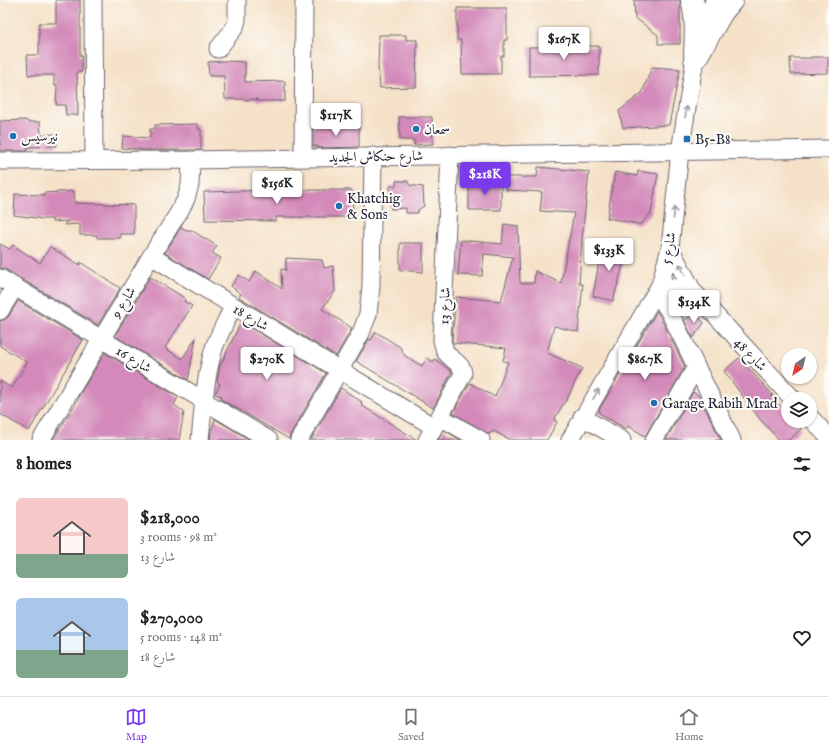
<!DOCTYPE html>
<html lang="en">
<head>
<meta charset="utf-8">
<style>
  body { margin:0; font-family:"IM FELL English",Amiri,serif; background:#f2f2f2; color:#202124; height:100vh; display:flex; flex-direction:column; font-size:15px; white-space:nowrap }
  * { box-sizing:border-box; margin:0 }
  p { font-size:13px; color:#757577 }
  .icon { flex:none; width:22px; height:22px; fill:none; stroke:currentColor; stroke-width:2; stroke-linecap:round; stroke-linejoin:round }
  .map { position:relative; height:440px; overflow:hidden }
  .drawer { display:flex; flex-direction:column; background:#fff; flex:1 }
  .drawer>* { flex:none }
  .needle { width:26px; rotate:215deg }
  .tools { position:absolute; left:781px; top:348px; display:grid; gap:8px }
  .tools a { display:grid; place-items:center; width:36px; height:36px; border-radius:50%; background:#fff; box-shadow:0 1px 3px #0004; font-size:20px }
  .price { position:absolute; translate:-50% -34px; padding:0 9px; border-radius:4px; background:#fff; color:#222; font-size:13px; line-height:26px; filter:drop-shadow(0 1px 2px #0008) }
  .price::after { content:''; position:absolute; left:50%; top:24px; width:12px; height:9px; margin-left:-6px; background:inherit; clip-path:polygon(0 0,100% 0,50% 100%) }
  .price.selected { background:#7c3aed; color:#fff }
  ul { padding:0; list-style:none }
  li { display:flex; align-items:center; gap:12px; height:100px; padding:0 16px }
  li span { display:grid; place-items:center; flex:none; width:112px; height:80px; border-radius:6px; color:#555 }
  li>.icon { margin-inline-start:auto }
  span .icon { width:48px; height:48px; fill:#fffc; stroke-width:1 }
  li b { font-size:17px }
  h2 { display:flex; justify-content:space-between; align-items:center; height:48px; padding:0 16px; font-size:17px }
  .tabs { display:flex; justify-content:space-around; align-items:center; height:56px; border-top:1px solid #e0e0e0; background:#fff; font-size:11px; color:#757577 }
  .tabs a { display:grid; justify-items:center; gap:2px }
  .tabs .selected { color:#7c3aed }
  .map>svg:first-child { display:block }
  .building { fill:#d389b9 }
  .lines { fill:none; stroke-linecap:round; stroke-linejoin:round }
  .minor-casing { stroke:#6c656c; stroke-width:19 }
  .highway-casing { stroke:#6c656c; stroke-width:24 }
  .minor { stroke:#fff; stroke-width:17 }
  .highway { stroke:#fff; stroke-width:22 }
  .oneway { stroke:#9c9ca7 }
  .poi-dot { fill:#1f6fb2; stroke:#fdfcf7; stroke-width:1.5 }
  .labels { text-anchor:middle; stroke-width:4; stroke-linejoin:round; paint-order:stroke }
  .poi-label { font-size:14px; fill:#22223b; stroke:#fdfcf7; text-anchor:start }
  .street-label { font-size:14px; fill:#22223b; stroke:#fdfcf7 }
</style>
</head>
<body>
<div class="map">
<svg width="829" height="440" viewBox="0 0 829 440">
  <rect width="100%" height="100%" fill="#fdfcf7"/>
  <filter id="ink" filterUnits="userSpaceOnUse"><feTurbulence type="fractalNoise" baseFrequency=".025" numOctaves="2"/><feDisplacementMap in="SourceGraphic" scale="8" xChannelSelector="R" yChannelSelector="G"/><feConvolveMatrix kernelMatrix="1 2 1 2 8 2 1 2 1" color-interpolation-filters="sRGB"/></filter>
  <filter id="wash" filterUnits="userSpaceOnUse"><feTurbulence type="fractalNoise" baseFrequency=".012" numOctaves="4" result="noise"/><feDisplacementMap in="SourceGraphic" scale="16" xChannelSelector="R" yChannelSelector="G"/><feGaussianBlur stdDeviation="0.9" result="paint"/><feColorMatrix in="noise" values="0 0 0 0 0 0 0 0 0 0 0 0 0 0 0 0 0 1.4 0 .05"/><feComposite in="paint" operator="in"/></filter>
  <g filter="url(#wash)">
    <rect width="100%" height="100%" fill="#f5e1c8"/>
    <g id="blocks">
      <path class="building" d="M56,0H80V56H82V72H77L78,115H66L65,105H56L57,85H54V75H28L27,55H39V23H56Z
        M634,0H680V44H658V35L638,20L635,19Z
        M457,8H507V40H504V56H501V74H462L461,40H457Z
        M379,35H406V40H417L416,87L380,88L378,66Z
        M599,46V75L529,76V47Z
        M811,57H828V73L791,74L790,58H811Z
        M225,61L245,62V82L285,81V101H257V99L244,100V99H225L224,76H209L208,62Z
        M652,67L680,69L669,125L623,128L619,111L642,93Z
        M399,117H432L433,144L414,145V140H400Z
        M26,120L27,122H40L41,135L56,134L57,146L27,147V151H0V121Z
        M198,124V129H201V150H146L122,148L123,136L150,138V129H155V125Z
        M313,126L359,127V147L318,148V146H313Z
        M538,167L589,172L582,239L579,284H583L578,332L554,326L547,353L582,368L566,401H565L554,420L557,422L547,440H510L494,431L489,434L453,413L470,383L495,397L508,362L503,361L506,348L453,343L452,340L456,297L501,301L513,257L484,254L482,276L458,275L461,240L502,244L504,224L518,226L520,283H534L535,271L561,283L574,213L540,211L542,192L506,190V177H537Z
        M638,171L658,174L651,213L641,224H638L607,218L615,172L637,176Z
        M396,181H408L409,185L423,187L424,206L418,210V213H406V208L391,209L390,186H396Z
        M469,181H501V210H469Z
        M275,190H352L353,217H276V221L205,220L204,192Z
        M74,191L75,203L134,205V234H120V238H97V235H80V224L64,225L67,221L52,222V219H43L14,215L15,194L44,195V193Z
        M181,227L186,230H191L217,246L212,253L221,258L208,279L165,253Z
        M400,243H423V272L400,270Z
        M0,244L10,249L13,245L40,263L50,247L80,265V262L120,288L98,325L5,269L0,268Z
        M602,244L627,251L613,301L593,296Z
        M286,258L322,260L324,268L333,266L335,291L322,309L352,328L336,356L239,297L241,294L231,286L239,275L249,282L256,271L282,289L281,269L286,270Z
        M150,277L185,298L184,301L192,306L165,348L182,359L196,338L188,380L115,336Z
        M18,301L83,340L29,431L0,414V381L12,388L27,362L0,346V321L4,320L8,317Z
        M657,311L685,367L645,436L628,426L626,429L599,413V410Z
        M696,314L704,323L693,338L684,320Z
        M241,322L326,373L290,435L289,439L221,399L222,396L215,394L220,384L217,382L220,366Z
        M376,332L400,347L405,356L422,366L427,358L433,362L435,359L452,372L433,408L356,361L369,339L371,340Z
        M105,353L178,397L174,405L184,412L179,440H53L79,398L78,397Z
        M739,358L773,395L771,396L788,414V421H794L801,429L789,440H779L759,418L724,371Z
        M341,388L362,402L361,405L417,440H311Z
        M693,392L699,396L721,440H666Z
        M215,419L250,440H210L211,428L212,429Z
        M444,430L461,440H438Z"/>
    </g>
  </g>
  <g filter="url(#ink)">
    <use href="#blocks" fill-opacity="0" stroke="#6c656c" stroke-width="1"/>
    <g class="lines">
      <defs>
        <path id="minor" d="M93,0L94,160
          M218,49L235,27L237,20V0
          M303,157L304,0
          M0,161L191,160L829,149
          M670,248L693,291L793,399
          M151,256L434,427
          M0,278L269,440
          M660,285L693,291
          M655,294L663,302L669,311L732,440
          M0,311L15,287
          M440,417L481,440
          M582,417L622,440
          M810,417L829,438
          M41,440L151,256L179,212L186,199L190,185L191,160
          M200,440C203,410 205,377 214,348C219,334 227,320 233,306
          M299,440L361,333L368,314L371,286L373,156
          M427,440L463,374C463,363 449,359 445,351C444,348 443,344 442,340L450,155
          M570,440L660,285L670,248L680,151L695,59L714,0
          M654,440L696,367"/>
        <path id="highway" d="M692,0C697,18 696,35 695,54
          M695,59L722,12L732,0"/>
      </defs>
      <use href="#minor" class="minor-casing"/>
      <use href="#highway" class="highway-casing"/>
      <use href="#minor" class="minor"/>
      <use href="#highway" class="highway"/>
    </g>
    <defs><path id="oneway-shaft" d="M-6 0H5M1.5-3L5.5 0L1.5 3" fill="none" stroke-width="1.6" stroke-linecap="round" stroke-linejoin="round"/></defs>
    <g class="oneway">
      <use href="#oneway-shaft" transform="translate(686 112) rotate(-81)"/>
      <use href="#oneway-shaft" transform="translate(674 213) rotate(-84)"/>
      <use href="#oneway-shaft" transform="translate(682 269) rotate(-118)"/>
      <use href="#oneway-shaft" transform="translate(596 394) rotate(-60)"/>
    </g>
  </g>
  <g class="poi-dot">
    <circle cx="416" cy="129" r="4"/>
    <circle cx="13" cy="136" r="4"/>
    <rect x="683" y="135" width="8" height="8" rx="2"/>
    <circle cx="339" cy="206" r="4"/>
    <circle cx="654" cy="403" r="4"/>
  </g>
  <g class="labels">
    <g class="poi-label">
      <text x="424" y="134">سمعان</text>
      <text x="21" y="141">نيرسيس</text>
      <text x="695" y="144">B5-B8</text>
      <text x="347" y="203">Khatchig<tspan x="347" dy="16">&amp; Sons</tspan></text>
      <text x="662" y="408">Garage Rabih Mrad</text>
    </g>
    <g class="street-label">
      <text transform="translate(376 156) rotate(-1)" y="5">شارع حنكاش الجديد</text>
      <text transform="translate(668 248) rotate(-80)" y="5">شارع 5</text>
      <text transform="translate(123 302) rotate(-59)" y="5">شارع 9</text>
      <text transform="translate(444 306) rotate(-88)" y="5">شارع 13</text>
      <text transform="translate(251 317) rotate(31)" y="5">شارع 18</text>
      <text transform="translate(751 354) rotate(47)" y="5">شارع 48</text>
      <text transform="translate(134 359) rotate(31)" y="5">شارع 16</text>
    </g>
  </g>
</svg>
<div class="tools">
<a><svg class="needle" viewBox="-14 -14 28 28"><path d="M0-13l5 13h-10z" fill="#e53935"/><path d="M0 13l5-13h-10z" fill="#757577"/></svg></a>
<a><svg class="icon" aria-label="layers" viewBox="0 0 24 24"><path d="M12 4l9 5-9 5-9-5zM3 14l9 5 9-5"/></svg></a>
</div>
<b class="price" style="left:564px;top:61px">$167K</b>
<b class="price" style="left:336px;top:137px">$117K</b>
<b class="price selected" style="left:485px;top:196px">$218K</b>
<b class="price" style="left:277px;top:205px">$156K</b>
<b class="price" style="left:609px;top:272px">$133K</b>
<b class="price" style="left:694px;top:324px">$134K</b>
<b class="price" style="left:267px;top:381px">$270K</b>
<b class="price" style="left:645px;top:381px">$86.7K</b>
</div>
<section class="drawer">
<h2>8 homes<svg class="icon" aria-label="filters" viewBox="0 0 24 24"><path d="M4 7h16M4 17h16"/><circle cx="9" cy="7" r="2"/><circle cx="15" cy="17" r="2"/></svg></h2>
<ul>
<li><span style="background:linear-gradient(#f6c9c9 70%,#7fa58c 0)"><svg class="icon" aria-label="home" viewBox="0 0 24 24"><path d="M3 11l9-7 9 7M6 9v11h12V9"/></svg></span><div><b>$218,000</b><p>3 rooms · 98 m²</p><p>شارع 13</p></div><svg class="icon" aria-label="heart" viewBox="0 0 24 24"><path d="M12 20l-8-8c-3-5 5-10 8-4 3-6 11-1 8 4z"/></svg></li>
<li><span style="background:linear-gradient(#a9c7e8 65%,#7fa58c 0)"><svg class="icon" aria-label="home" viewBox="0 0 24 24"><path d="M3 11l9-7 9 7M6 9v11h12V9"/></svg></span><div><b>$270,000</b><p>5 rooms · 148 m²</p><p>شارع 18</p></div><svg class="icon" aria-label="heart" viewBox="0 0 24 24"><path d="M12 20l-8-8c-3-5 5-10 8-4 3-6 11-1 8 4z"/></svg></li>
</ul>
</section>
<nav class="tabs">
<a class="selected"><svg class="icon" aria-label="map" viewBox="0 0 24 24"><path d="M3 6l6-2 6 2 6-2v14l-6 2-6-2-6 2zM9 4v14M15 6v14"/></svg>Map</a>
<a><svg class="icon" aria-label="saved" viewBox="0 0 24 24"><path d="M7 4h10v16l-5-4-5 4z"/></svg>Saved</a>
<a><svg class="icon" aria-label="home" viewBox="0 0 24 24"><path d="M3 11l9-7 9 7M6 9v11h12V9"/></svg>Home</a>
</nav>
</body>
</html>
